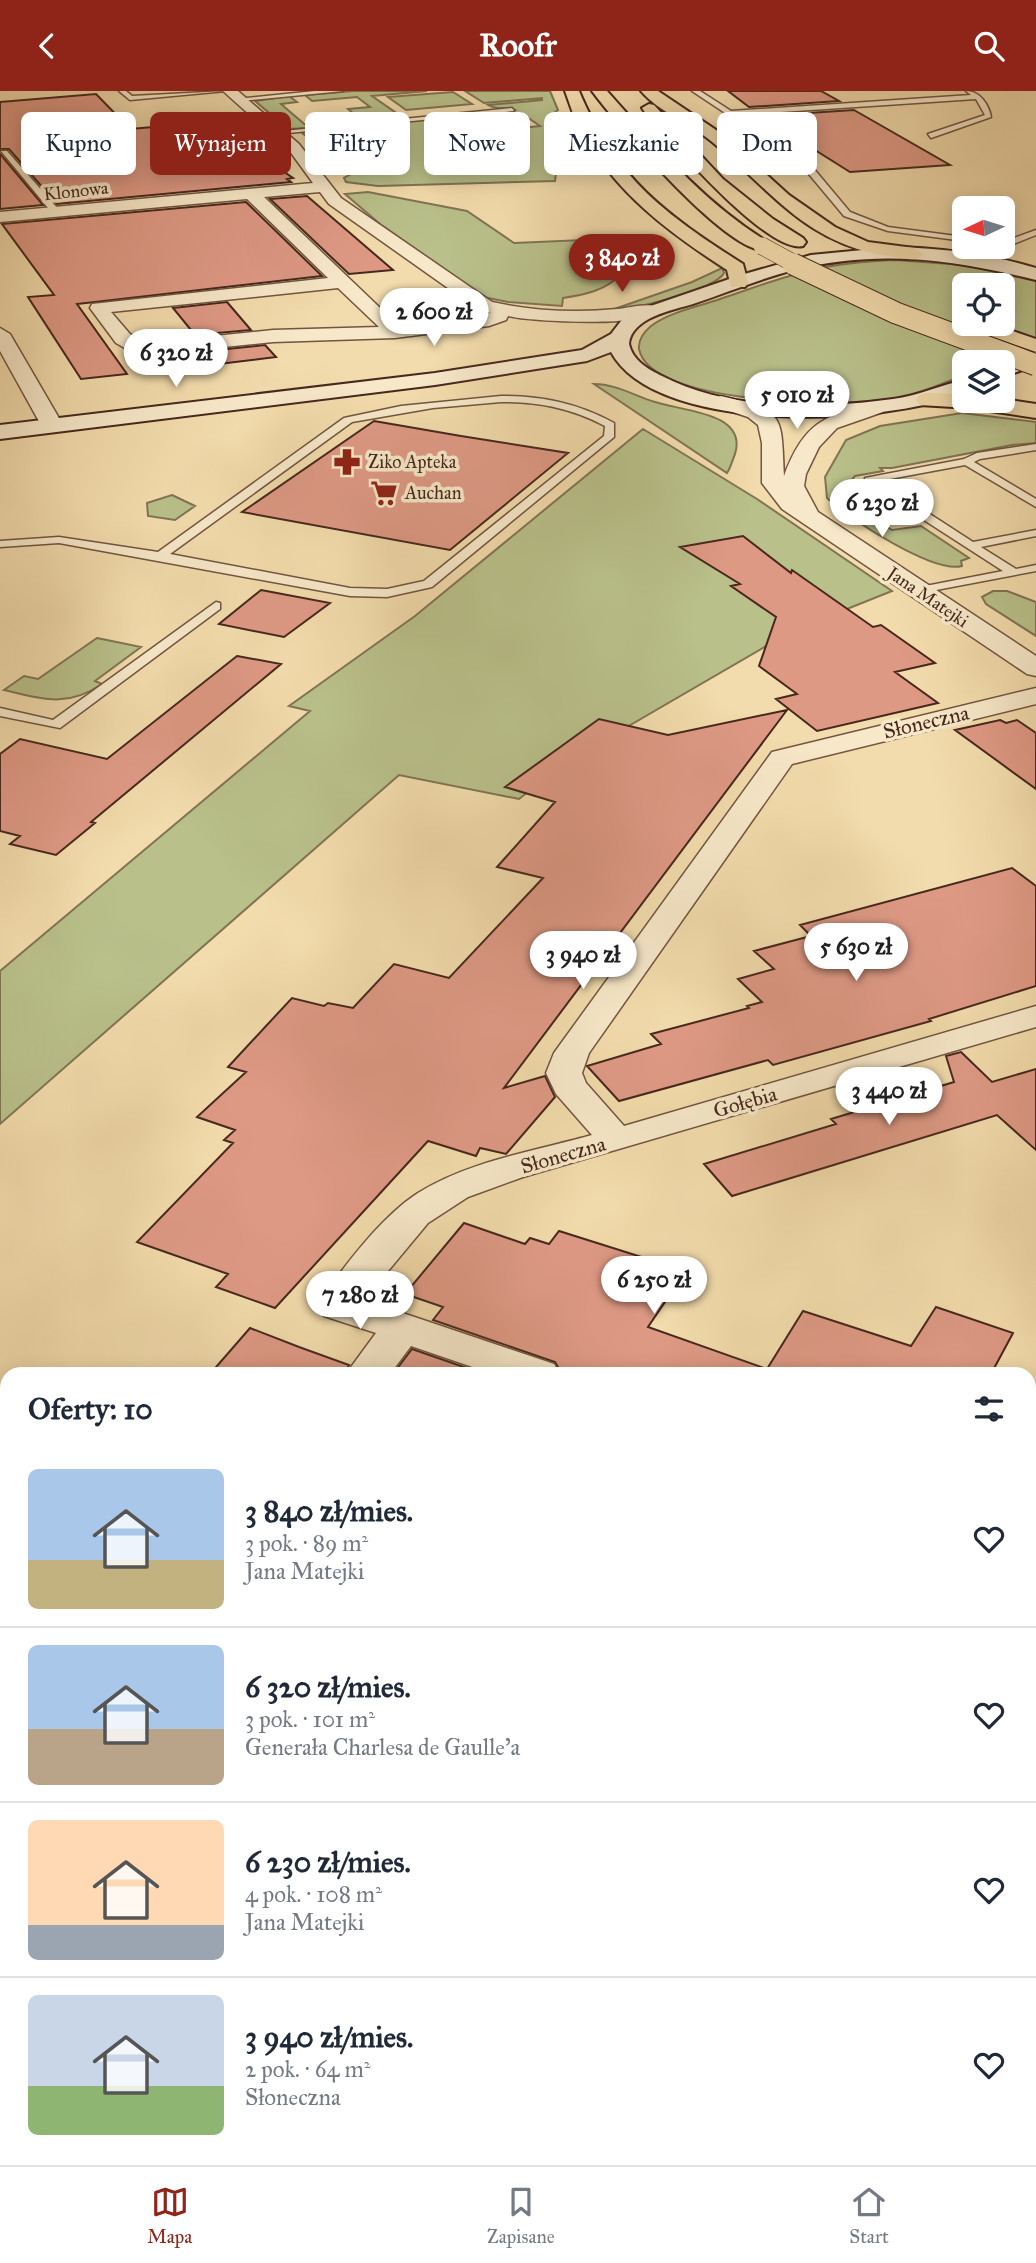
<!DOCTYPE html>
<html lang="pl">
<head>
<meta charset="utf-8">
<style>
  body { margin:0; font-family:"IM FELL Great Primer",serif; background:#f6f6f7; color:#1f2937; height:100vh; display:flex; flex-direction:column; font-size:26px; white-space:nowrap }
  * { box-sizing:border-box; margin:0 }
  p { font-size:23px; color:#747a83 }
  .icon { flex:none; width:38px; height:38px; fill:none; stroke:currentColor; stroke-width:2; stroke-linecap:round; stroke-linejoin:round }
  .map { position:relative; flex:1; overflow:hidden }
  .sheet { position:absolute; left:0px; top:1276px; width:1036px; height:800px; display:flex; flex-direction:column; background:#fff; border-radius:21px 21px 0 0; box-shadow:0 4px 18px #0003 }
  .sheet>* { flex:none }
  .hud { position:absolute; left:21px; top:21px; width:994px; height:63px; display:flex; gap:14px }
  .needle { width:46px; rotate:266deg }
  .tools { position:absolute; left:952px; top:105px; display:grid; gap:14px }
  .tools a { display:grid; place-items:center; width:63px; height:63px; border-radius:10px; background:#fff; box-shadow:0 4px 18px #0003; font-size:35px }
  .price { position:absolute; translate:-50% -60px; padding:0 16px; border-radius:24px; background:#fff; color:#222; font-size:23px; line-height:46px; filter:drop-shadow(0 2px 4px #0008) }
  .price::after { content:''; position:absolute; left:50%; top:42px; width:21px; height:16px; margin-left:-10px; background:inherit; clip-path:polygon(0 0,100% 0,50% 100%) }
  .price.on { background:#8f2418; color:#fff }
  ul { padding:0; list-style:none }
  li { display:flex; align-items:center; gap:21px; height:175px; padding:0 28px }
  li+li { border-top:2px solid #e0e1e3 }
  li span { display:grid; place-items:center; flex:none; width:196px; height:140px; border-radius:10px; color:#555 }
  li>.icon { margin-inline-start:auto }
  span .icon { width:84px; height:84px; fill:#fffc; stroke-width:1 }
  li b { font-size:30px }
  h2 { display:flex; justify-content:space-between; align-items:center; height:84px; padding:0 28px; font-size:30px }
  .tag { padding:0 24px; border-radius:10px; background:#fff; box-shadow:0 4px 18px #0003; font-size:24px; line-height:63px }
  .tag.on { background:#8f2418; color:#fff }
  header { display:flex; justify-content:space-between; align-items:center; height:91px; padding:0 28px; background:#8f2418; color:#fff; font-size:32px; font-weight:700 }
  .menu { display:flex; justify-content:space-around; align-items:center; height:98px; border-top:2px solid #e0e1e3; background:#fff; font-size:19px; color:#747a83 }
  .menu a { display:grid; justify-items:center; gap:4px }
  .menu .on { color:#8f2418 }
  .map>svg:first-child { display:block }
  .green { fill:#b9c08a; stroke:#807454; stroke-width:2; fill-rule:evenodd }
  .building { fill:#de9985; stroke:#46281d; stroke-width:2 }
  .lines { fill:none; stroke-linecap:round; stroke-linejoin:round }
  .lane-casing { stroke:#715541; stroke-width:3 }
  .street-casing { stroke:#715541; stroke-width:3 }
  .secondary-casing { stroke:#46281d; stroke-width:4 }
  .primary-casing { stroke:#46281d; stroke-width:4 }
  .lane { fill:#f7e8c9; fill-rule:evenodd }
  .street { fill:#f7e8c9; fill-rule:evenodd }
  .secondary { fill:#f7e8c9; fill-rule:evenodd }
  .primary { fill:#f2dbac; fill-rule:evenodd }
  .primary-bridge-far1-casing { stroke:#46281d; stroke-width:18; stroke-linecap:butt }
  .primary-bridge-casing { stroke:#46281d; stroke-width:23; stroke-linecap:butt }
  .primary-bridge-far1 { stroke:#f2dbac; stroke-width:17 }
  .primary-bridge { stroke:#f2dbac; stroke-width:21 }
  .labels { text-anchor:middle; stroke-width:7; stroke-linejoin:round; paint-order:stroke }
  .far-street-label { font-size:18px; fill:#46281d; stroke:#f7e8c9 }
  .far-poi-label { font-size:18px; fill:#46281d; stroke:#f7e8c9; text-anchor:start }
  .street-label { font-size:21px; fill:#46281d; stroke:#f7e8c9 }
</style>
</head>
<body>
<header><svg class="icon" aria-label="back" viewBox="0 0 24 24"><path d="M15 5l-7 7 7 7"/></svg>Roofr<svg class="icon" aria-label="search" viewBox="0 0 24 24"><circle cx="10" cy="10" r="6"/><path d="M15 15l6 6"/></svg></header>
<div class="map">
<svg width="1036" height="2074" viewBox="0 0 1036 2074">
  <rect width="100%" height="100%" fill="#f2dbac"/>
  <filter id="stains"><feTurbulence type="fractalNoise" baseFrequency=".00286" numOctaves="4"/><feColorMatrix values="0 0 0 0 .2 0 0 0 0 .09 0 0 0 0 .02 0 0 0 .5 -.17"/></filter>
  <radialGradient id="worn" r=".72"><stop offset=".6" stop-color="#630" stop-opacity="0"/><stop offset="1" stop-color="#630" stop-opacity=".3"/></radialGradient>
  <path class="green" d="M353,0H427L372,5L402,26L365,32L348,18L370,16L357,6L312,10L305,4Z
    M465,0H550L558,19L554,22L558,51L551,53L557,74L555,90L378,95L346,91L344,87L351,83L301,41L491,22L500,24L474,27L492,40L540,35L521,22L513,23L512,20L515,19C507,15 498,20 488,14L542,9V7L484,12Z
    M453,1L472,13L406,19L388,6Z
    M289,5L297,11L281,13L309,37L288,38L255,10Z
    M368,101L467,120L514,152L584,149L601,159L621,182C609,199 583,204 563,207L562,215L508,211L483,206L380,133L345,103Z
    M895,169L964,174L1036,190V256L997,271H964V284C938,295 912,305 883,309C840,315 650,314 639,258C638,249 644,241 651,235C670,221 697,216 720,208C753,197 786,184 821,177C845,172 870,170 895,169ZM964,194H1003V233H964Z
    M722,177L724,182C715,200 622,220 600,223L692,191Z
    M594,293C616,293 635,305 655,311C681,320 748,321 735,363C732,370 731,376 727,382Z
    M962,322L1036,331V352L1012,354L892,377H880L883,380L855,385L848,393L883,418L867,423L892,439L921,435L969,467L961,470L962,475C934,483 849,428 827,407L825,386L846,349L880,335Z
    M643,338L757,408L892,500L792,540L565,672L519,708L399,684L0,1033V880L310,620L289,615L415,525Z
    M172,404L195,415L175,429L148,425L147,412Z
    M993,500H1007L1036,511V545L986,513L982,506Z
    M97,547L141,556L95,590L102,593C67,617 43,608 4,599L24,585L38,588Z"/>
  <path class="building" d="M728,0H821L839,10L749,16Z
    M96,3L130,38L224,30L274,74L293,87L287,88L291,91L57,113L9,58H0V11Z
    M854,19L950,74L850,81L761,25Z
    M0,63L43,114L0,118Z
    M307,105L393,179L349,183L270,108Z
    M246,111L322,185L77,213L127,283L81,288L28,206L54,204L2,133Z
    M227,211L251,239L195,244L173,217Z
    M265,254L276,266L219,273L208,260Z
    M374,330L461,345L568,362L450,459L242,421Z
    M743,445L791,482L792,479L873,536L881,534L935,572L895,581L938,612L817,640L776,608L797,603L759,575L776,526L731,495L740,493L680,456Z
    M261,499L330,512L284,546L219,533Z
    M237,565L281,573L91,731L95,732L56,764L10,753L20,745L0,740V663L20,648L107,668Z
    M787,619L504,997L545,985L555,1006L506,1063L480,1057L476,1065L428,1050L275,1217L216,1196L228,1183L137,1151L233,1052L224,1049L235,1039L197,1026L246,981L228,976L292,907L324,915L328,912L353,917L394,873L449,887L543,787L497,776L555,711L505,696L599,628L668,644Z
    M1000,629L1006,632L1017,629L1036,642V698L955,639Z
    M1012,777L1036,795V895L929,928L931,930L773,974L768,969L619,1010L587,975L661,953L651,943L749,917L747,915L762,911L738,888L774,878L754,860L811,845L800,834Z
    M961,961L992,991L1036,978V1059L997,1024L732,1105L704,1073L836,1033L831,1028L954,991L946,965Z
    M464,1132L525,1153L530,1147L549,1153L559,1140L686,1180L648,1236L767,1278L803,1220L911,1255L936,1216L1013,1242L991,1283H562L555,1271L433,1229L443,1216L405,1203Z
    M250,1237L299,1256L349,1274L344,1283H210Z
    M412,1258L484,1283H393Z"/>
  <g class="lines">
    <defs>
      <path id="lane" d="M119,0H126L132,5L226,0L130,9Z
        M315,0H343L240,10L237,8Z
        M692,0H700L731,20L971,4L966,0C980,0 989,14 991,26L931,47L928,43L985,24L976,8L736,24L793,59L814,78L850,121L888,136L964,146V150L888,140L844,125L808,82L787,63Z
        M512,17L514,20L278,43L274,41Z
        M273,35L275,38L256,41L254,45L279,68L276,72L246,45L251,38Z
        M1,60H7L59,119V123H53Z
        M1036,139V144L1006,156H1000H1003V151Z
        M501,305C542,305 577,312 614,332V346L432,496L387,506L350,505L59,452L0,456V450L59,446L158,461L344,327L401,315ZM501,311C539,311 571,317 605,335L604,345L424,490L387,498L350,497L170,463L352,331L433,317Z
        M1036,353V359L980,368L974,371L1036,408V416L965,374L879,390L973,451L1036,439V445L981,456L1016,478L1036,474V480L915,503V497L1003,480L865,391V387L964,368L977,362Z
        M216,511L220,512V518L60,637L0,625V617L53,629Z"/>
      <path id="street" d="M223,0H238L299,53L341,107L492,211C533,220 576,222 617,218C630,217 655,209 663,220C650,236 531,231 508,225L506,229L489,235L395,247L273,251L145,264L130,260L116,252L90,217L92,213L328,187L247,108L0,131V121L313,92L289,59ZM320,101L329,113L479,219L491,222L399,235L264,106ZM338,197L379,236L273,239L146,252L130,243L111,221Z
        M0,237L10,243L63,334L60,339H44L41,334L0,260Z
        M721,305C786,321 781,323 784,385C804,332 824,324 876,311L883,313L886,317L883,321L837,337L819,356L806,383L804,395L818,421L1036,565V585L1027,583L782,418L762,392V352L758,334L748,326L714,315L711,311L714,307Z
        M1036,597V613L792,673L589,962L582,982L586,992L624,1035L1036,915V936L523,1086L468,1106L428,1132L364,1209L554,1273L560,1283H493L411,1255L390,1283H346L376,1242L324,1225L318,1215C339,1180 383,1124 418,1102C469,1070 535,1060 592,1044L556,1003L546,982L554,962L772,661Z
        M1029,1435L1036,1437V1471L1029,1469Z
        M7,1729V1781L0,1784V1732Z"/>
      <path id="secondary" d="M894,156C943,157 989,163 1036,177V189C952,168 879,158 794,179C759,188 726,202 693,213C672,219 631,227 629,253C633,270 648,278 662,285C729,320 820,318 893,308C918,305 940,294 964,289V302C887,334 657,345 611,261L587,270L435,294L0,348V334L435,282L582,259L611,243L621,230L639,219L741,184L811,164Z
        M1036,261V274L1003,286V273Z"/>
      <path id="primary" d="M565,0H579C616,88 665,123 743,173L748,192L745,196H731L727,179C668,141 617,103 581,40C574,28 570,13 565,0Z
        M592,0H607C657,56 704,112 768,151L771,155L768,159C731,168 615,31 592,0Z
        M641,0H658L722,43L789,104L835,136L868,151L914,157L923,163C916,172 904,167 893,166C804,153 775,102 711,50C689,32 659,21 641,0Z
        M649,13L654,14L723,88L773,128L803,147L806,151L803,155C768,164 668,47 644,20L642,17Z
        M964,233H992L1036,248V261L967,237Z
        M927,302L964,303V310L1003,308L1036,313V327L970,317L919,314L916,309L919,304Z"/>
    </defs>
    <use href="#lane" class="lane-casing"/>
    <use href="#street" class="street-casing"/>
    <use href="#secondary" class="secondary-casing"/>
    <use href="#primary" class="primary-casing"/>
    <use href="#lane" class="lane"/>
    <use href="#street" class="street"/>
    <use href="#secondary" class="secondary"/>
    <use href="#primary" class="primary"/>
    <defs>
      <path id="primary-bridge-far1" d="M762,155L797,174"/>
      <path id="primary-bridge" d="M793,173L896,222L1036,274"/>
    </defs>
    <use href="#primary-bridge-far1" class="primary-bridge-far1-casing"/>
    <use href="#primary-bridge" class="primary-bridge-casing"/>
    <use href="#primary-bridge-far1" class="primary-bridge-far1"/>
    <use href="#primary-bridge" class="primary-bridge"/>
  </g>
  <defs>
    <symbol id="pharmacy-bare" viewBox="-9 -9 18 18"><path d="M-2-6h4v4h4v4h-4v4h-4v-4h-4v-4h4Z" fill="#8f2418" stroke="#f7e8c9" stroke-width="2.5" paint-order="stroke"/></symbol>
    <symbol id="supermarket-bare" viewBox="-9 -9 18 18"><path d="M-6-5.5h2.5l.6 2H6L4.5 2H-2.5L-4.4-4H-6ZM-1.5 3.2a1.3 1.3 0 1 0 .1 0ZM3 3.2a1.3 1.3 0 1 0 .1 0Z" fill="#8f2418" stroke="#f7e8c9" stroke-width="2.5" paint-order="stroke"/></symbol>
  </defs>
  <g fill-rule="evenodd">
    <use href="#pharmacy-bare" x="328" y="352" width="38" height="38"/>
    <use href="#supermarket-bare" x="365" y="383" width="38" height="38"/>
  </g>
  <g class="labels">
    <g class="far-street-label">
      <text transform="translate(76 100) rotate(-6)" y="6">Klonowa</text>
      <text transform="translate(928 506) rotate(34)" y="6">Jana Matejki</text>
    </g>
    <g class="far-poi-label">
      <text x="368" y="377">Ziko Apteka</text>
      <text x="405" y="408">Auchan</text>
    </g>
    <g class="street-label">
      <text transform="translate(926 631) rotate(-13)" y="7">Słoneczna</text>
      <text transform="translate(745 1011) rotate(-16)" y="7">Gołębia</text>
      <text transform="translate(563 1064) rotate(-16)" y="7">Słoneczna</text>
    </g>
  </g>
  <rect width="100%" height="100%" filter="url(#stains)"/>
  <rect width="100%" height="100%" fill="url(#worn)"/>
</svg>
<div class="tools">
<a><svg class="needle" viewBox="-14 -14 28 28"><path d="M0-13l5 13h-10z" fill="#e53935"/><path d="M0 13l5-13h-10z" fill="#747a83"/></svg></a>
<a><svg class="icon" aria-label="locate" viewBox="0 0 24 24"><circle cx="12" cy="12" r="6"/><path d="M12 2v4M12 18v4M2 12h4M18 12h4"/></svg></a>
<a><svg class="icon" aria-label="layers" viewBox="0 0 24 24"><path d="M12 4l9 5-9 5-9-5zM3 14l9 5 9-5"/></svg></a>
</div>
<b class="price on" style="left:622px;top:203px">3 840 zł</b>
<b class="price" style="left:434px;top:257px">2 600 zł</b>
<b class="price" style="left:176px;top:298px">6 320 zł</b>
<b class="price" style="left:797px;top:340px">5 010 zł</b>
<b class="price" style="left:882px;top:448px">6 230 zł</b>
<b class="price" style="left:856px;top:892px">5 630 zł</b>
<b class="price" style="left:583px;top:900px">3 940 zł</b>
<b class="price" style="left:889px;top:1036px">3 440 zł</b>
<b class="price" style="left:654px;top:1225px">6 250 zł</b>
<b class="price" style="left:360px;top:1240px">7 280 zł</b>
<div class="hud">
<a class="tag">Kupno</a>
<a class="tag on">Wynajem</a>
<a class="tag">Filtry</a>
<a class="tag">Nowe</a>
<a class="tag">Mieszkanie</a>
<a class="tag">Dom</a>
</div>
<section class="sheet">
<h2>Oferty: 10<svg class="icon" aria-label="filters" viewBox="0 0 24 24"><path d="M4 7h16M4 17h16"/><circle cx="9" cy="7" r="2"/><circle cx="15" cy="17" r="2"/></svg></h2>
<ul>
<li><span style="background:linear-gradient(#a9c7e8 65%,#c2b280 0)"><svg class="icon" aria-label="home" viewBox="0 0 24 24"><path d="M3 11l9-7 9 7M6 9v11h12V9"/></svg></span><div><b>3 840 zł/mies.</b><p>3 pok. · 89 m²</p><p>Jana Matejki</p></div><svg class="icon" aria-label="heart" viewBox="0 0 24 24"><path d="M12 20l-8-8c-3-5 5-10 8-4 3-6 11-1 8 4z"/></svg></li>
<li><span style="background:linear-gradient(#a9c7e8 60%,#b9a48a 0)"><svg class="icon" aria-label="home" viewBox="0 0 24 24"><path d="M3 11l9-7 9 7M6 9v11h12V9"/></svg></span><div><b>6 320 zł/mies.</b><p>3 pok. · 101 m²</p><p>Generała Charlesa de Gaulle'a</p></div><svg class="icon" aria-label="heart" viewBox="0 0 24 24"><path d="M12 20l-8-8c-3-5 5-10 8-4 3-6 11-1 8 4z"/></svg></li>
<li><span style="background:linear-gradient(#ffd9b3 75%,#9aa5b1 0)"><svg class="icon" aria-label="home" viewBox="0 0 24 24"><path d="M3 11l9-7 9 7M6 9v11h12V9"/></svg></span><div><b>6 230 zł/mies.</b><p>4 pok. · 108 m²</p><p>Jana Matejki</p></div><svg class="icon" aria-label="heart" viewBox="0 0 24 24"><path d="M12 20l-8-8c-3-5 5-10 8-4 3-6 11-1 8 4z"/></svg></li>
<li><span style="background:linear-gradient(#c9d6e8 65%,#8fb573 0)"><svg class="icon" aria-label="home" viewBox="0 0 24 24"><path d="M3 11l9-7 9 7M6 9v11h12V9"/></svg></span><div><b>3 940 zł/mies.</b><p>2 pok. · 64 m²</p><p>Słoneczna</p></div><svg class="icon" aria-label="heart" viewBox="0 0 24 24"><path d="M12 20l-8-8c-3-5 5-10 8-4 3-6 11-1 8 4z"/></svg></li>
</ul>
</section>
</div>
<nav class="menu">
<a class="on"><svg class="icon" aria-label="map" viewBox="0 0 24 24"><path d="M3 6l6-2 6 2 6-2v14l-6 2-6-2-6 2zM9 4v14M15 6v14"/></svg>Mapa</a>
<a><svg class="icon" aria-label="saved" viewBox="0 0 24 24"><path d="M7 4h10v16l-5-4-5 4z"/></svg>Zapisane</a>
<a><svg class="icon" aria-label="home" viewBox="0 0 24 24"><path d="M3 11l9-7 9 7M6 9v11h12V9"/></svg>Start</a>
</nav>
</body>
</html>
